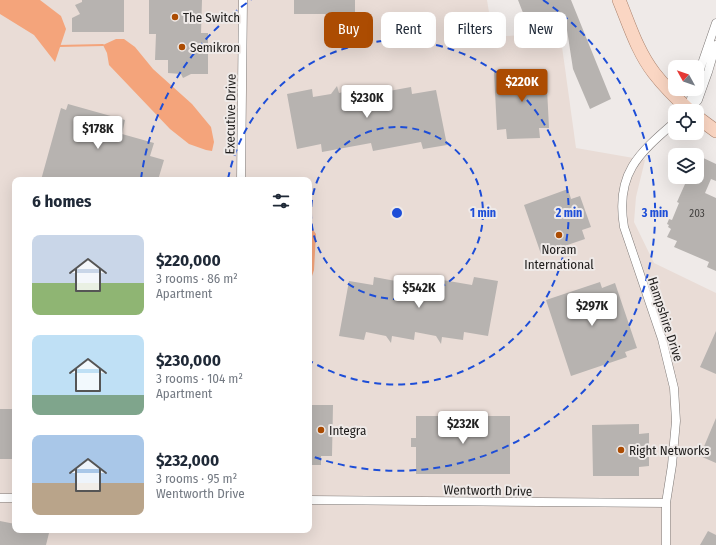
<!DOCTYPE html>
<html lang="en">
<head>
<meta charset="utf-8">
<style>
  body { margin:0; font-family:"Fira Sans Condensed",sans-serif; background:#f2f2f3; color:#1f2937; height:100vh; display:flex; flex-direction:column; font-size:15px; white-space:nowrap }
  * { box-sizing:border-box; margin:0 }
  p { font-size:13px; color:#747a83 }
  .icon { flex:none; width:22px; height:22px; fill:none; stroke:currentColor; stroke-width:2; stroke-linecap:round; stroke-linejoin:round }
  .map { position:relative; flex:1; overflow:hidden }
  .drawer { position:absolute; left:12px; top:177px; width:300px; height:356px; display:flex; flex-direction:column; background:#fff; border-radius:8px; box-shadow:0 4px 16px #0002 }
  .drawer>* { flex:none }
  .guide { position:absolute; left:324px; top:12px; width:332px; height:36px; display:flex; gap:8px }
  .needle { width:26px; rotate:310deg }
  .buttons { position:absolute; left:668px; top:60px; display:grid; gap:8px }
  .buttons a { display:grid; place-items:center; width:36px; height:36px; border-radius:8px; background:#fff; box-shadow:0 4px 16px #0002; font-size:20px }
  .price { position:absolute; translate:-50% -34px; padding:0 9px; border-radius:4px; background:#fff; color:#222; font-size:13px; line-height:26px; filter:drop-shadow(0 1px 2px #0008) }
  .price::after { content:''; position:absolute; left:50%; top:24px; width:12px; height:9px; margin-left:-6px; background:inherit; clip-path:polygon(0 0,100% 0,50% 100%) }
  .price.selected { background:#ac4c02; color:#fff }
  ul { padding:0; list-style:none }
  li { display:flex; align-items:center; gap:12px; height:100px; padding:0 20px }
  li span { display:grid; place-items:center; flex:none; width:112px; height:80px; border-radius:8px; color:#555 }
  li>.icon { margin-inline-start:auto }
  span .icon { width:48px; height:48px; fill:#fffc; stroke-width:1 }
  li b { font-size:17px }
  h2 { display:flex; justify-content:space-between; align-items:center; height:48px; padding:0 20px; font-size:17px }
  .tag { padding:0 14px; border-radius:8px; background:#fff; box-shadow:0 4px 16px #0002; font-size:14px; line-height:36px }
  .tag.selected { background:#ac4c02; color:#fff }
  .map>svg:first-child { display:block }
  .built { fill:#e9dcd6; fill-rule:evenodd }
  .water { fill:#f4a47b }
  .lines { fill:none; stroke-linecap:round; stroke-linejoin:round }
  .stream { stroke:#f4a47b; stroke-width:2 }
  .building { fill:#b7b3b0 }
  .street-casing { stroke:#7e7977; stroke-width:9 }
  .primary-casing { stroke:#ab836e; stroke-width:14 }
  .street { stroke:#fff; stroke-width:8 }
  .primary { stroke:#fad6c3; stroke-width:13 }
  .ring { fill:none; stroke:#1d4ed8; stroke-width:2; stroke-dasharray:7 5 }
  .poi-dot { fill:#ac4c02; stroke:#efeae8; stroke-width:1.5 }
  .labels { text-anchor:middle; stroke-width:4; stroke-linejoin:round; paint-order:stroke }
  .number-label { font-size:11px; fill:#444240 }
  .poi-label { font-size:13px; fill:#1e1c1b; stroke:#efeae8; text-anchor:start }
  .street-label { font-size:13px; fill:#1e1c1b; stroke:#efeae8 }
  .centre { fill:#1d4ed8; stroke:#efeae8; stroke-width:2 }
  .ring-label { font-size:12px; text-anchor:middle; font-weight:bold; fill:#1d4ed8; stroke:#efeae8; stroke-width:4; stroke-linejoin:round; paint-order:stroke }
</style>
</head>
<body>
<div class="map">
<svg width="716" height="545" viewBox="0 0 716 545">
  <rect width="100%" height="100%" fill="#efeae8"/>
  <path class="built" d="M0,0H487L493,37L560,32L576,148L645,160L636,197L634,222L654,263L716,293V545H0ZM15,180H309V530H15Z"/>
  <path class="water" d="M0,0H40L61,16L66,29L55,62L34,35L0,14Z
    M116,39H124L135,47L153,69L192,104L211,127L214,142L212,151L206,150L189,144L170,129L109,65L107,53L103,45Z
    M309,224L316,234L314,270L309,285Z"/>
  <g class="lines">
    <path class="stream" d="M58,46L103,45"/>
  </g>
  <path class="building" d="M82,0H124V32H72V18L80,14L75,5L82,2Z
    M149,0H202L201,33H208V74H191L183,78L181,74L168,73V60H155L156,34H149Z
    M294,0H355V14H294Z
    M518,0H571L611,99L590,109L573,69L567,30L554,13L527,23Z
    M546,69L549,128H539L540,138L507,139L506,129L497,130L494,72Z
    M388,85L389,91L411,87L412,94L436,90L447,145L423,149L421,142L373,151L371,143L322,152L321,144L297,149L287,94L312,89L313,97L331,94L337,86L339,93L361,88L363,97L382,93Z
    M68,104L125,120L122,134L154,143L150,156L164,160L158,180H41L61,108L66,110Z
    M697,155L716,164V181L711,179L705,193L716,198V271L707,267L709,262L674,247L677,241L667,237L671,229L668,227L669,225L667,224L669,219L672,220L679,203L677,202L685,184L680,182L682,177H697Z
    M568,189L571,199L580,196L591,227L582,230L585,239L541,254L524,205Z
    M374,277L423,286L425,277L472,285L474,277L498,281L488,336L464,332L463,340L442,337L441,344L436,336L415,332L414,340L392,336L391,343L386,336L366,332L364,340L339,336L349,281L373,285Z
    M600,282L602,288L615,283L637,348L625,352L627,357L571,376L546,300Z
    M716,331V374L700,367Z
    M309,405H333L332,456H321V465H309Z
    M0,409H15V459H0Z
    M462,413H481V416H510V474H416V447H411V438H416V416H462Z
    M716,418V463L700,456Z
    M639,424V434L649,433V466L639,467V476H593L592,425Z
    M0,521L15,524V530H37L49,533L46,545H0Z
    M708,531L716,535V545H700Z"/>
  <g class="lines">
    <defs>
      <path id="street" d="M697,78L716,23
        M689,109L693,89
        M688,111L698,100L708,72L716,45
        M241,180L243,0
        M0,498H15
        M309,500L666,503
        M666,545V503L672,465L676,421L674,388L662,339L624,227C615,174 638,154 675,122"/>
      <path id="primary" d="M619,0C629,24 637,51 654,73C664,86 677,99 690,111
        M697,117L716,131"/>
    </defs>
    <use href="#street" class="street-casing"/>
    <use href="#primary" class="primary-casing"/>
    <use href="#street" class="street"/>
    <use href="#primary" class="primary"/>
  </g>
  <g class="ring">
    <circle cx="397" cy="213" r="86"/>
    <path d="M228 179A172 172 0 1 1 310 361"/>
    <path d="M141 179A258 258 0 0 1 251 0M543 0A258 258 0 0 1 311 456"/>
  </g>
  <g class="poi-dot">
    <circle cx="175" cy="17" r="4"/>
    <circle cx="182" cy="47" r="4"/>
    <circle cx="559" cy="235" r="4"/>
    <circle cx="321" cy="430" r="4"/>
    <circle cx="621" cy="450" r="4"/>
  </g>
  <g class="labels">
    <g class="number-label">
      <text x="697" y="217">203</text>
    </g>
    <g class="poi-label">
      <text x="183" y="22">The Switch</text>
      <text x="190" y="52">Semikron</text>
      <text x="559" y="254" text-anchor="middle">Noram<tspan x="559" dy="15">International</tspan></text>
      <text x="329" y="435">Integra</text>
      <text x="629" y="455">Right Networks</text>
    </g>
    <g class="street-label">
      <text transform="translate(230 114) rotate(-89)" y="5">Executive Drive</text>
      <text transform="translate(666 319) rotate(72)" y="5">Hampshire Drive</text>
      <text transform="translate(488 490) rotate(1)" y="5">Wentworth Drive</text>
    </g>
  </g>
  <circle cx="397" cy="213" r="6" class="centre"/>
  <g class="ring-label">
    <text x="483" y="217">1 min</text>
    <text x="569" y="217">2 min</text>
    <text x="655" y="217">3 min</text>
  </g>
</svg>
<div class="buttons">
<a><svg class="needle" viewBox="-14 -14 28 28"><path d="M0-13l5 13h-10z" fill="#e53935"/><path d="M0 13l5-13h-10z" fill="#747a83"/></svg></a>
<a><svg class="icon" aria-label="locate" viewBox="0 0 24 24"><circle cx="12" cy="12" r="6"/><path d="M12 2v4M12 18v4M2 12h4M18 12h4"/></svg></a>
<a><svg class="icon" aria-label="layers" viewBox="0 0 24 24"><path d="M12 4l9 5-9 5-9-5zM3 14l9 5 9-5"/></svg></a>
</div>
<b class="price selected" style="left:522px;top:103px">$220K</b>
<b class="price" style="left:367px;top:119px">$230K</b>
<b class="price" style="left:98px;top:150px">$178K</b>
<b class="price" style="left:419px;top:309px">$542K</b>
<b class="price" style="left:592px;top:327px">$297K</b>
<b class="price" style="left:463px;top:445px">$232K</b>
<div class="guide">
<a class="tag selected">Buy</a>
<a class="tag">Rent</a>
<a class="tag">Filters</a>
<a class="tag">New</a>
</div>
<section class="drawer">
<h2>6 homes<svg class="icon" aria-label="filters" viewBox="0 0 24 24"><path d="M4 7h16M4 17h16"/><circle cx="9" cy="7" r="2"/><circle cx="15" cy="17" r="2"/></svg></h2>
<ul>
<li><span style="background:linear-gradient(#c9d6e8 60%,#8fb573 0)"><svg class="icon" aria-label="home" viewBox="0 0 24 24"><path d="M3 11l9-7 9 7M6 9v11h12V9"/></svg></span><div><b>$220,000</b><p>3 rooms · 86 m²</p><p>Apartment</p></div></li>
<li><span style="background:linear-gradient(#bfe0f5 75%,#7fa58c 0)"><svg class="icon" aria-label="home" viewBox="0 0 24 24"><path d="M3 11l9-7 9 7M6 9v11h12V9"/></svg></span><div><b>$230,000</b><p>3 rooms · 104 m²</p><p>Apartment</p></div></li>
<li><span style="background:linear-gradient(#a9c7e8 60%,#b9a48a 0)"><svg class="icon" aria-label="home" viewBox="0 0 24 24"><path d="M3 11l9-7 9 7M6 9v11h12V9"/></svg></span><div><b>$232,000</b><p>3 rooms · 95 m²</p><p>Wentworth Drive</p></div></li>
</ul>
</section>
</div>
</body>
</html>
